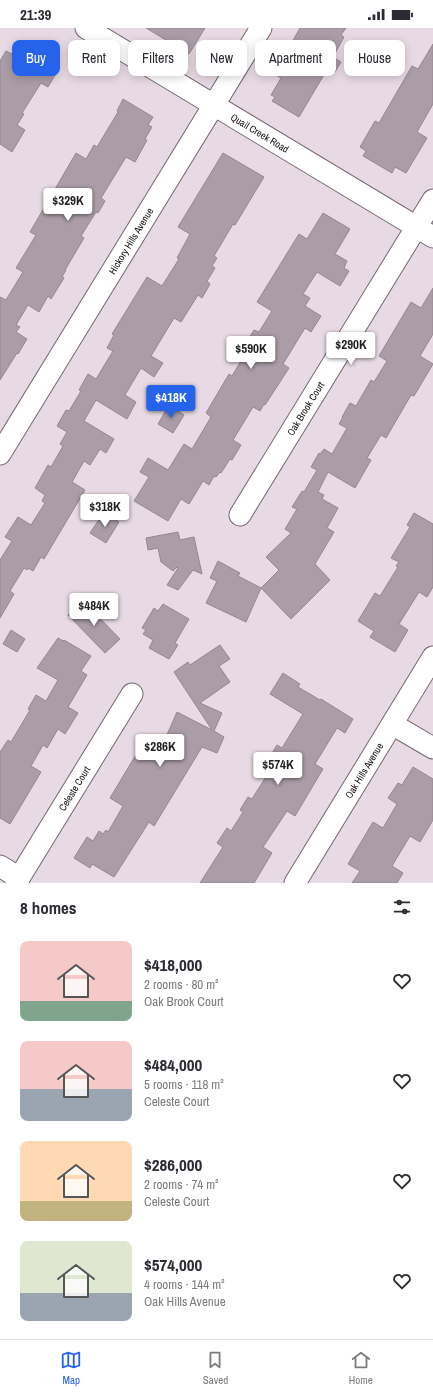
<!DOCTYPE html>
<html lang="en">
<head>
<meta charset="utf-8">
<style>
  body { margin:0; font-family:"Archivo Narrow",sans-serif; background:#f2f2f3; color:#2b2b33; height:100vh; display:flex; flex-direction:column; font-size:15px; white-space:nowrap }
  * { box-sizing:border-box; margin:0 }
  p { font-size:13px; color:#7c7c81 }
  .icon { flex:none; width:22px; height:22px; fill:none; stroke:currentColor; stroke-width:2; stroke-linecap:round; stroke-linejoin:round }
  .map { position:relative; height:855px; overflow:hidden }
  .panel { display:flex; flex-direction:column; background:#fff; flex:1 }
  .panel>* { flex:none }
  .top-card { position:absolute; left:12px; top:12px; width:409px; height:36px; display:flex; gap:8px }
  .price { position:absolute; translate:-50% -34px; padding:0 9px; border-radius:4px; background:#fff; color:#222; font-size:13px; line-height:26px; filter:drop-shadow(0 1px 2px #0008) }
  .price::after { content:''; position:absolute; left:50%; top:24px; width:12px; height:9px; margin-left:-6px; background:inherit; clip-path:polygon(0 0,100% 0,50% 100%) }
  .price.selected { background:#2563eb; color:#fff }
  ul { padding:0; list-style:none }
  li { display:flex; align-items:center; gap:12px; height:100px; padding:0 20px }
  li span { display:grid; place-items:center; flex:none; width:112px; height:80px; border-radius:8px; color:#555 }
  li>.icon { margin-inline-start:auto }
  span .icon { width:48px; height:48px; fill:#fffc; stroke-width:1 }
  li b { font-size:17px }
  h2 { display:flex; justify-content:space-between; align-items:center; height:48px; padding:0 20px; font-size:17px }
  .pill { padding:0 14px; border-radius:8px; background:#fff; box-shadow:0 2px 10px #0003; font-size:14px; line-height:36px }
  .pill.selected { background:#2563eb; color:#fff }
  .status { display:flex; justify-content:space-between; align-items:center; height:28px; padding:0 20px; background:#fff; direction:ltr }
  .status svg { height:11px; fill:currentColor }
  .tab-bar { display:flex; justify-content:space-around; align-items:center; height:56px; border-top:1px solid #e1e1e2; background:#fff; font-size:11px; color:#7c7c81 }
  .tab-bar a { display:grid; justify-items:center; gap:2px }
  .tab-bar .selected { color:#2563eb }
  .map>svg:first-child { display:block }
  .building { fill:#ab9da7; stroke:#958791 }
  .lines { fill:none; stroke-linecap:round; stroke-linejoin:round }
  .minor-casing { stroke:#746770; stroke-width:23 }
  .minor { stroke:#fff; stroke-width:21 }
  .labels { text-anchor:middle; stroke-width:3; stroke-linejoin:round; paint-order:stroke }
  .street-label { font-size:10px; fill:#130e11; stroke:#fff }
</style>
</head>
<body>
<div class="status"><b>21:39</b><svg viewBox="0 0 49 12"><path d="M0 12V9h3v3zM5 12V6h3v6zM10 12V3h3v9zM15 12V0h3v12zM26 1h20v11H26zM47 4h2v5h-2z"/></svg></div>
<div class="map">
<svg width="433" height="855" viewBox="0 0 433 855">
  <rect width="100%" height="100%" fill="#e8dae4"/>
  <path class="building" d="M146,0H205L189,26Z
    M300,0H346L341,7L344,9L333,29L341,34L335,44L328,40L299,89L272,73L275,69L271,67L281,50L274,46Z
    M34,13L59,28L55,36L60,39L48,59L41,55L22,85L24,86L17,97L25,102L12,124L0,116V33L6,23L12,26L17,19L24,23L28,18L30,19Z
    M433,16V76L417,104L427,110L406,145L395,139L392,145L363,128L366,123L360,119L375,93L379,95L412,38L418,41Z
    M123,71L153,89L148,97L152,99L145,111L147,112L135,134L126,129L101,170L105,173L98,185L96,184L81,208L84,210L65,242H66L62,249L64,250L51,271L48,268L39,284L28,277L16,297L20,299L16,304L27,311L18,326L17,325L0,352V269L6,272L23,244L16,240L36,207L30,204L76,125L86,131L94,117L97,119L118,84L117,83Z
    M223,125L264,149L235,197L233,196L214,228L217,230L212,238L215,240L207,253L210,256L202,270L198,267L181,294L174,290L151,328L163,335L154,349L141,340L125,367L136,374L127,391L96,372L84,393L114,411L106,425L100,421L90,437L84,433L72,454L85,462L44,531L41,529L33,543L28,540L27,542L24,540L10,563L14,566L0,590V532L12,513L5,509L18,489L31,497L45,475L42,473L45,467L35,460L48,437L51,439L63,418L60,416L67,404L57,398L66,382L69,383L81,363L79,362L88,346L96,351L113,323L107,320L114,307L112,306L147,249L162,258L179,231L177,230L190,206L178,199Z
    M323,185L350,201L335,226L347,233L344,240L349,243L340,258L317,244L303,266L310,270L305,278L321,288L311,304L305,300L283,336L289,340L265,377L264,376L260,383L253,379L233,412L241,417L232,432L230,431L221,445L220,444L216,449L214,448L209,457L203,453L189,476L181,471L168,493L134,473L149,449L140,444L148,430L168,442L184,416L192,421L211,389L206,385L229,346L232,348L248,321L244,318L254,302L259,304L272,283L257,274L299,206L307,211Z
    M433,260V306L420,328L433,336L414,368L411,367L386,410L381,407L367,430L371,432L355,460L328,444L318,464L324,467L322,471L338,480L327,500L334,504L315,536L330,552L291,591L261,560L246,594L206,575L217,553L210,550L218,533L240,545L238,548L261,560L279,542L266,529L291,505L285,501L297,481L292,479L302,463L304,464L317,442L311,439L319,425L320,426L324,421L332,426L347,400L339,396L343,389H342L350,375L356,378L371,352L374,354L387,333L379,328L411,274L421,280Z
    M169,377L184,387L173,405L158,396Z
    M104,484L119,494L106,515L90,505Z
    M414,485L433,496V559L427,569L419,564L399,596L408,602L395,624L370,609L374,603L358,593L375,565L380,568L398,539L396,538L399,534L391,530L410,499L407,497Z
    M178,504L180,512L194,509L202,546L193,542L178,562L167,557L178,540L177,539L173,543L161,534L158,520L148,522L146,510Z
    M82,574L86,579L87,577L120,611L105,625L68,587Z
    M163,576L189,591L175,615L178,617L169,631L149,620L153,612L143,606L146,602L142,600L154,580L158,583Z
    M11,602L25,611L17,624L3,616Z
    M58,610L63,613L64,612L91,628L81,643L87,647L68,679L78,685L65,706L58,701L47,720L43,717L31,738L41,744L10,796L0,790V724L8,712L11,714L30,682L28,681L36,667L46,673L58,652L37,640Z
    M220,617L230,631L219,638L230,654L200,675L222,685L214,703L224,709L217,725L202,719L154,798L149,794L114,849L92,836L90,840L74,830L87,809L93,813L99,803L103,806L106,802L108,804L123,778L110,770L140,720L152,727L156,720L162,718L177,684L212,702L174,644L188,634L190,637Z
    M283,645L300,656L298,659L320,672L321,671L353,691L345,705L337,700L315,736L323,741L295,788L287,783L263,819L272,825L254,855H200L223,819L217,815L227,800L231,803L243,784L240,782L248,769L252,771L274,736L268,732L277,717L282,720L303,686L270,666Z
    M413,739L433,751V792L420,814L410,808L392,838L403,845L397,855H352L360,843L348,836L373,794L383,800L397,776L388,770L398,755L402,757Z"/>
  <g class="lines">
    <defs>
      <g id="minor">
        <path id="s1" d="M86,0L433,209"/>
        <path id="s2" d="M0,426L261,0"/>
        <path id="s3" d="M240,487L433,172"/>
        <path d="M392,696L433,720"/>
        <path d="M0,838L19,850"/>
        <path id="s4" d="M16,855L132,666"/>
        <path id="s5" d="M295,855L433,629"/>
      </g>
    </defs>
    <use href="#minor" class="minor-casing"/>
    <use href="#minor" class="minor"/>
  </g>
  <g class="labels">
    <g class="street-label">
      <text dy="4" stroke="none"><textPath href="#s1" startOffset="203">Quail Creek Road</textPath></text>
      <text dy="4" stroke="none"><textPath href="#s2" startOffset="250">Hickory Hills Avenue</textPath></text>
      <text dy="4" stroke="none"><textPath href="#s3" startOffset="125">Oak Brook Court</textPath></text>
      <text dy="4" stroke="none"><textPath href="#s5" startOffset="132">Oak Hills Avenue</textPath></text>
      <text dy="4" stroke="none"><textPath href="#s4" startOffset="111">Celeste Court</textPath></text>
    </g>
  </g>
</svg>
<b class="price" style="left:68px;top:194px">$329K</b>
<b class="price" style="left:351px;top:338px">$290K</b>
<b class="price" style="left:251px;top:342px">$590K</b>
<b class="price selected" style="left:171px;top:391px">$418K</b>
<b class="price" style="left:105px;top:500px">$318K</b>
<b class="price" style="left:94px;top:599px">$484K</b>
<b class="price" style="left:160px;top:740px">$286K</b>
<b class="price" style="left:278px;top:758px">$574K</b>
<div class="top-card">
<a class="pill selected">Buy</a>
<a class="pill">Rent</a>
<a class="pill">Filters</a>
<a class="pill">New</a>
<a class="pill">Apartment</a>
<a class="pill">House</a>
</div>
</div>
<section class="panel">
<h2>8 homes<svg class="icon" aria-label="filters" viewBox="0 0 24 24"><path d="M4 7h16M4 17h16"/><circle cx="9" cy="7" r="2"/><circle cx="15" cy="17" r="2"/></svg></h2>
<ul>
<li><span style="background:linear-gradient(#f6c9c9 75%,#7fa58c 0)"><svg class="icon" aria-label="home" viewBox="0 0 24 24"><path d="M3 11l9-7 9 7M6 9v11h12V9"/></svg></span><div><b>$418,000</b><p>2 rooms · 80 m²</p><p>Oak Brook Court</p></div><svg class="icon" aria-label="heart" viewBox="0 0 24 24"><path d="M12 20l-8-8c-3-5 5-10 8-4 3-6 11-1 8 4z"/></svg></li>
<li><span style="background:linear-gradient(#f6c9c9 60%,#9aa5b1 0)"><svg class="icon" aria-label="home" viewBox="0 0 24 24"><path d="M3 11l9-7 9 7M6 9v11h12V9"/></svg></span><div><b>$484,000</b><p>5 rooms · 118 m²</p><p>Celeste Court</p></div><svg class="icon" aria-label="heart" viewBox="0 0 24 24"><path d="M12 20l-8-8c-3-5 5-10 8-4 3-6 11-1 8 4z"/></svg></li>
<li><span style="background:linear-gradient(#ffd9b3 75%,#c2b280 0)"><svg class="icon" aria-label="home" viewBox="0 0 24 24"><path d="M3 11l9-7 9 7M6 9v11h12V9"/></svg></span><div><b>$286,000</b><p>2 rooms · 74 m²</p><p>Celeste Court</p></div><svg class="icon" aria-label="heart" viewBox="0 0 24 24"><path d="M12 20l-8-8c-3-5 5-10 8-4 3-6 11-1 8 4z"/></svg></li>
<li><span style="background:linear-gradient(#dfe7d0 65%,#9aa5b1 0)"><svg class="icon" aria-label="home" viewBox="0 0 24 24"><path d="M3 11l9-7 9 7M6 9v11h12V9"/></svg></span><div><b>$574,000</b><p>4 rooms · 144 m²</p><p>Oak Hills Avenue</p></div><svg class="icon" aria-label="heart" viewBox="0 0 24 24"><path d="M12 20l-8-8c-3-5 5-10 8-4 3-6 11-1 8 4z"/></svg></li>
</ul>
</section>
<nav class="tab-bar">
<a class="selected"><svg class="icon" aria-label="map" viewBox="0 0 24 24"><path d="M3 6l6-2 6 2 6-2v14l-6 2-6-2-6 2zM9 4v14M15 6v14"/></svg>Map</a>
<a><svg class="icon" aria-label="saved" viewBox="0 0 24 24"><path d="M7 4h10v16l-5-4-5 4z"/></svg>Saved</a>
<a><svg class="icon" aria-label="home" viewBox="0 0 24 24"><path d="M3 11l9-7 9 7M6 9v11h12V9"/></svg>Home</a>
</nav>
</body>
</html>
